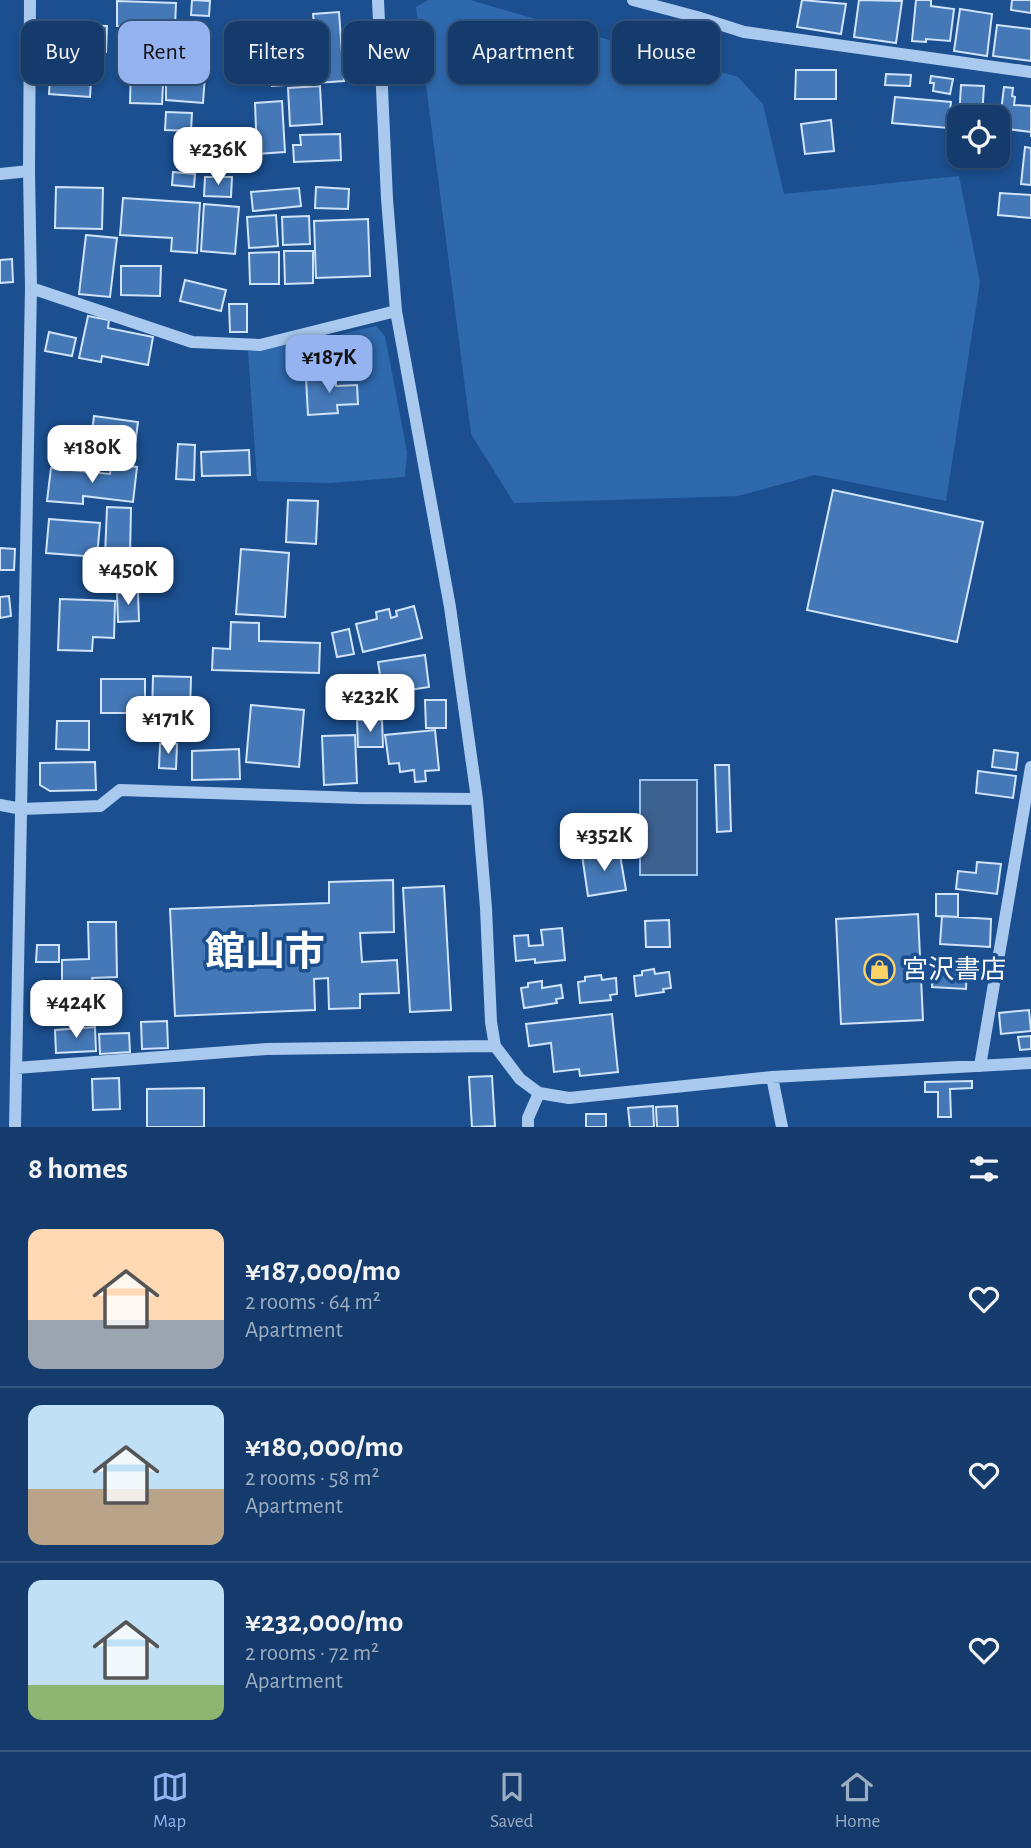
<!DOCTYPE html>
<html lang="en">
<head>
<meta charset="utf-8">
<style>
  body { margin:0; font-family:"Alegreya Sans","Noto Sans JP",sans-serif; background:#214673; color:#f1f3f6; height:100vh; display:flex; flex-direction:column; font-size:26px; white-space:nowrap }
  * { box-sizing:border-box; margin:0 }
  p { font-size:23px; color:#9dadc1 }
  .icon { flex:none; width:38px; height:38px; fill:none; stroke:currentColor; stroke-width:2; stroke-linecap:round; stroke-linejoin:round }
  .map { position:relative; height:1127px; overflow:hidden }
  .sheet { display:flex; flex-direction:column; background:#143b6b; flex:1 }
  .sheet>* { flex:none }
  .top-card { position:absolute; left:21px; top:21px; width:990px; height:63px; display:flex; gap:14px }
  .tools { position:absolute; left:947px; top:105px; display:grid; gap:14px }
  .tools a { display:grid; place-items:center; width:63px; height:63px; border-radius:14px; background:#143b6b; box-shadow:0 4px 10px #0003,0 0 0 2px #33557e; font-size:35px }
  .price { position:absolute; translate:-50% -60px; padding:0 16px; border-radius:14px; background:#fff; color:#222; font-size:23px; line-height:46px; filter:drop-shadow(0 2px 4px #0008) }
  .price::after { content:''; position:absolute; left:50%; top:42px; width:21px; height:16px; margin-left:-10px; background:inherit; clip-path:polygon(0 0,100% 0,50% 100%) }
  .price.on { background:#95b2f1; color:#111 }
  ul { padding:0; list-style:none }
  li { display:flex; align-items:center; gap:21px; height:175px; padding:0 28px }
  li+li { border-top:2px solid #33557e }
  li span { display:grid; place-items:center; flex:none; width:196px; height:140px; border-radius:14px; color:#555 }
  li>.icon { margin-inline-start:auto }
  span .icon { width:84px; height:84px; fill:#fffc; stroke-width:1 }
  li b { font-size:30px }
  h2 { display:flex; justify-content:space-between; align-items:center; height:84px; padding:0 28px; font-size:30px }
  .chip { padding:0 24px; border-radius:14px; background:#143b6b; box-shadow:0 4px 10px #0003,0 0 0 2px #33557e; font-size:24px; line-height:63px }
  .chip.on { background:#95b2f1; color:#111 }
  .dock { display:flex; justify-content:space-around; align-items:center; height:98px; border-top:2px solid #33557e; background:#143b6b; font-size:19px; color:#9dadc1 }
  .dock a { display:grid; justify-items:center; gap:4px }
  .dock .on { color:#95b2f1 }
  .map>svg:first-child { display:block }
  .green { fill:#2e69ad }
  .water { fill:#3c6290; stroke:#9cc4f0; stroke-width:2 }
  .building { fill:#4478b7; stroke:#cfe3fa; stroke-width:2 }
  .lines { fill:none; stroke-linecap:round; stroke-linejoin:round }
  .minor { stroke:#a9c9ee; stroke-width:12 }
  .labels { text-anchor:middle; stroke-width:7; stroke-linejoin:round; paint-order:stroke }
  .poi-label { font-size:26px; fill:#fff; stroke:#1b4f8f; text-anchor:start }
  .town-label { font-size:40px; font-weight:bold; fill:#fff; stroke:#1b4f8f }
</style>
</head>
<body>
<div class="map">
<svg width="1031" height="1127" viewBox="0 0 1031 1127">
  <rect width="100%" height="100%" fill="#1b4f8f"/>
  <path class="green" d="M428,0H470L738,77L763,104L784,194L959,176L980,282L946,501L815,475L738,496L514,503L471,434L416,7Z
    M376,326L385,336L407,452L405,477L330,483L257,481L248,351L317,340Z"/>
  <path class="water" d="M640,780H697V875H640Z"/>
  <path class="building" d="M192,0L210,1L209,16L191,15Z
    M802,0L846,4L841,34L797,27Z
    M859,0L902,1L896,43L854,37Z
    M916,0H931V6L954,9L950,41L926,39V42L912,41Z
    M1012,0H1031V13L1011,10Z
    M117,1L176,3L175,27L117,26Z
    M960,9L992,14L987,56L954,51Z
    M339,12L344,81L272,86L270,52L302,50L301,36L315,35L313,14Z
    M56,24L107,26L106,52L55,51Z
    M997,25L1031,29V61L993,56Z
    M141,32L171,33L170,58L140,57Z
    M181,33L208,35L203,103L166,100V74L172,75L174,67H179Z
    M118,34L136,36L134,54L117,53Z
    M51,60L92,63L90,97L49,94Z
    M131,66L164,67L162,104L130,103Z
    M796,70H836V99H795Z
    M886,74L911,75L910,86L885,85Z
    M931,76L953,79L950,94L933,91L934,83H930Z
    M961,85L984,86L982,117H959V119Z
    M320,86L322,124L290,126L288,88Z
    M1004,87L1013,88L1012,96L1015,97L1014,105L1031,106V137V132L999,128Z
    M895,97L951,102L948,128L892,123Z
    M282,101L285,152L257,154L255,103Z
    M166,112L192,113L191,131L165,130Z
    M831,120L834,151L805,154L801,124Z
    M340,134L341,160L294,162L293,145H301L300,135Z
    M198,142L251,143L250,172H198Z
    M1025,147L1031,148V185L1021,184Z
    M173,172L195,174L194,187L172,185Z
    M205,177H232L231,197L204,196Z
    M56,187L103,188L102,229L55,228Z
    M316,187L349,189L348,209L315,208Z
    M299,188L301,206L253,211L251,192Z
    M1000,193L1031,195V218L998,215Z
    M123,198L200,203L197,253L171,251L172,238L120,235Z
    M204,204L239,207L235,254L201,251Z
    M276,215L278,246L249,248L247,217Z
    M309,216L310,244L283,245L282,217Z
    M368,219L370,276L316,278L314,221Z
    M86,235L117,238L110,297L79,294Z
    M284,251H313V283L285,284Z
    M279,252V284H250L249,253Z
    M12,259L13,282L0,283V260Z
    M121,266H161L160,296L121,295Z
    M185,280L226,290L221,311L180,301Z
    M229,304H247V332H230Z
    M88,316L109,320L108,328L153,337L148,365L102,356L101,362L79,358Z
    M49,332L76,338L72,356L45,351Z
    M336,376V386L357,385L358,404L337,405L338,413L308,415L306,378Z
    M94,416L138,422L135,445L91,439Z
    M178,444L195,445L194,480L176,479Z
    M249,450L250,475L202,476L201,452Z
    M111,464L137,467L133,502L83,496V504L47,501L51,468L110,474Z
    M833,490L983,522L957,642L807,610Z
    M288,500L318,501L316,544L286,542Z
    M107,507L131,508L130,556H105Z
    M49,519L100,523L97,557L46,553Z
    M0,548L15,549L14,570H0Z
    M241,549L289,553L285,617L236,614Z
    M138,592L139,621L118,622L117,593Z
    M9,596L11,616L0,618V597Z
    M60,599L115,601L114,638L93,637L92,651L58,650Z
    M414,606L422,638L363,652L356,624L377,619L376,612L389,609L391,618L397,616L396,611Z
    M231,622L259,623V641L320,643L319,673L212,670L213,648L230,649Z
    M349,629L354,654L337,657L332,633Z
    M425,655L429,687L383,694L378,662Z
    M153,676L191,677L190,712H152Z
    M341,676L364,677L363,696L339,695Z
    M101,679H145V713H101Z
    M425,700H446V728H426Z
    M251,705L304,710L299,767L246,762Z
    M357,720H382L383,747H358Z
    M57,721H89V750L56,749Z
    M435,730L439,770L425,771L426,781L415,782L414,770L400,772L399,763L389,764L385,735Z
    M355,735L357,783L324,785L322,736Z
    M160,744H177L176,769L159,768Z
    M239,749L240,779L192,780V751Z
    M994,750L1018,753L1016,770L992,767Z
    M95,762L96,790L50,791L40,785V763Z
    M715,765H729L731,831L717,832Z
    M978,771L1016,776L1013,798L976,793Z
    M619,849L626,890L588,896L582,855Z
    M977,862L1001,864L997,894L956,889L958,871L976,873Z
    M393,880L394,932L360,933L362,962L397,960L399,993L360,994V1008L329,1009L328,978L314,979L315,1010L175,1016L170,909L329,903V882Z
    M444,886L451,1010L410,1012L403,888Z
    M936,894H958V917L936,916Z
    M918,914L923,1020L841,1024L836,919Z
    M942,916L991,919L990,947L940,944Z
    M669,920L670,947H646L645,921Z
    M88,922H116L117,977L92,978L93,983L62,984V960L89,959Z
    M562,928L565,960L535,963V959L516,961L514,936L528,935L529,946L543,945L541,930Z
    M37,945H59V962H36Z
    M933,965L967,966L966,989L932,987Z
    M654,969L655,974L669,972L671,988L663,989L664,992L636,996L634,976L642,975V971Z
    M601,975L602,980L616,978L617,994L610,995L611,1000L580,1003L578,982L585,981V977Z
    M542,981V988L561,985L563,998L556,999L557,1003L524,1008L521,988L528,987V983Z
    M1029,1010L1031,1031L1001,1034L999,1013Z
    M612,1014L618,1072L580,1076L579,1069L554,1072L551,1043L529,1046L526,1024Z
    M167,1021L168,1048L142,1049L141,1022Z
    M95,1027L96,1051L56,1053L55,1030Z
    M129,1033L130,1052L100,1054L99,1034Z
    M1031,1036V1049L1020,1050L1018,1037Z
    M492,1076L495,1126L472,1127L469,1077Z
    M119,1078L120,1109L93,1110L92,1079Z
    M972,1081V1088L950,1089L951,1117H938V1092H925V1082Z
    M204,1088V1127H147V1089Z
    M653,1106L654,1127H630L628,1108Z
    M677,1106L678,1127H657L656,1107Z
    M586,1114H606V1127H586Z"/>
  <g class="lines">
    <path class="minor" d="M378,0L387,199L396,311L450,607L477,799L486,908L491,1022L495,1046L520,1079L539,1093L569,1098L772,1077L1031,1063
      M633,0L697,17L744,32L1031,72
      M0,174L29,171
      M31,288L192,342L260,345L396,311
      M0,805L22,809L100,806L120,790L359,798L477,799
      M980,1066L1031,767
      M16,1068L266,1049L495,1046
      M772,1077L782,1127
      M15,1127L31,288L29,171L30,0
      M528,1127V1118L539,1093"/>
  </g>
  <defs>
    <symbol id="shop-ring" viewBox="-11 -11 22 22"><circle r="9.5" fill="#1b4f8f" stroke="#ffd166" stroke-width="1.5"/><path d="M-5-2.5h2.3a2.7 3.5 0 0 1 5.4 0H5L5.5 6h-11ZM-1.5-2.5h3a1.5 2.3 0 0 0-3 0Z" fill="#ffd166"/></symbol>
  </defs>
  <g fill-rule="evenodd">
    <use href="#shop-ring" x="862" y="952" width="35" height="35"/>
  </g>
  <g class="labels">
    <g class="poi-label">
      <text x="902" y="978">宮沢書店</text>
    </g>
    <g class="town-label">
      <text x="265" y="965">館山市</text>
    </g>
  </g>
</svg>
<div class="tools">
<a><svg class="icon" aria-label="locate" viewBox="0 0 24 24"><circle cx="12" cy="12" r="6"/><path d="M12 2v4M12 18v4M2 12h4M18 12h4"/></svg></a>
</div>
<b class="price" style="left:218px;top:187px">¥236K</b>
<b class="price on" style="left:329px;top:395px">¥187K</b>
<b class="price" style="left:92px;top:485px">¥180K</b>
<b class="price" style="left:128px;top:607px">¥450K</b>
<b class="price" style="left:370px;top:734px">¥232K</b>
<b class="price" style="left:168px;top:756px">¥171K</b>
<b class="price" style="left:604px;top:873px">¥352K</b>
<b class="price" style="left:76px;top:1040px">¥424K</b>
<div class="top-card">
<a class="chip">Buy</a>
<a class="chip on">Rent</a>
<a class="chip">Filters</a>
<a class="chip">New</a>
<a class="chip">Apartment</a>
<a class="chip">House</a>
</div>
</div>
<section class="sheet">
<h2>8 homes<svg class="icon" aria-label="filters" viewBox="0 0 24 24"><path d="M4 7h16M4 17h16"/><circle cx="9" cy="7" r="2"/><circle cx="15" cy="17" r="2"/></svg></h2>
<ul>
<li><span style="background:linear-gradient(#ffd9b3 65%,#9aa5b1 0)"><svg class="icon" aria-label="home" viewBox="0 0 24 24"><path d="M3 11l9-7 9 7M6 9v11h12V9"/></svg></span><div><b>¥187,000/mo</b><p>2 rooms · 64 m²</p><p>Apartment</p></div><svg class="icon" aria-label="heart" viewBox="0 0 24 24"><path d="M12 20l-8-8c-3-5 5-10 8-4 3-6 11-1 8 4z"/></svg></li>
<li><span style="background:linear-gradient(#bfe0f5 60%,#b9a48a 0)"><svg class="icon" aria-label="home" viewBox="0 0 24 24"><path d="M3 11l9-7 9 7M6 9v11h12V9"/></svg></span><div><b>¥180,000/mo</b><p>2 rooms · 58 m²</p><p>Apartment</p></div><svg class="icon" aria-label="heart" viewBox="0 0 24 24"><path d="M12 20l-8-8c-3-5 5-10 8-4 3-6 11-1 8 4z"/></svg></li>
<li><span style="background:linear-gradient(#bfe0f5 75%,#8fb573 0)"><svg class="icon" aria-label="home" viewBox="0 0 24 24"><path d="M3 11l9-7 9 7M6 9v11h12V9"/></svg></span><div><b>¥232,000/mo</b><p>2 rooms · 72 m²</p><p>Apartment</p></div><svg class="icon" aria-label="heart" viewBox="0 0 24 24"><path d="M12 20l-8-8c-3-5 5-10 8-4 3-6 11-1 8 4z"/></svg></li>
</ul>
</section>
<nav class="dock">
<a class="on"><svg class="icon" aria-label="map" viewBox="0 0 24 24"><path d="M3 6l6-2 6 2 6-2v14l-6 2-6-2-6 2zM9 4v14M15 6v14"/></svg>Map</a>
<a><svg class="icon" aria-label="saved" viewBox="0 0 24 24"><path d="M7 4h10v16l-5-4-5 4z"/></svg>Saved</a>
<a><svg class="icon" aria-label="home" viewBox="0 0 24 24"><path d="M3 11l9-7 9 7M6 9v11h12V9"/></svg>Home</a>
</nav>
</body>
</html>
